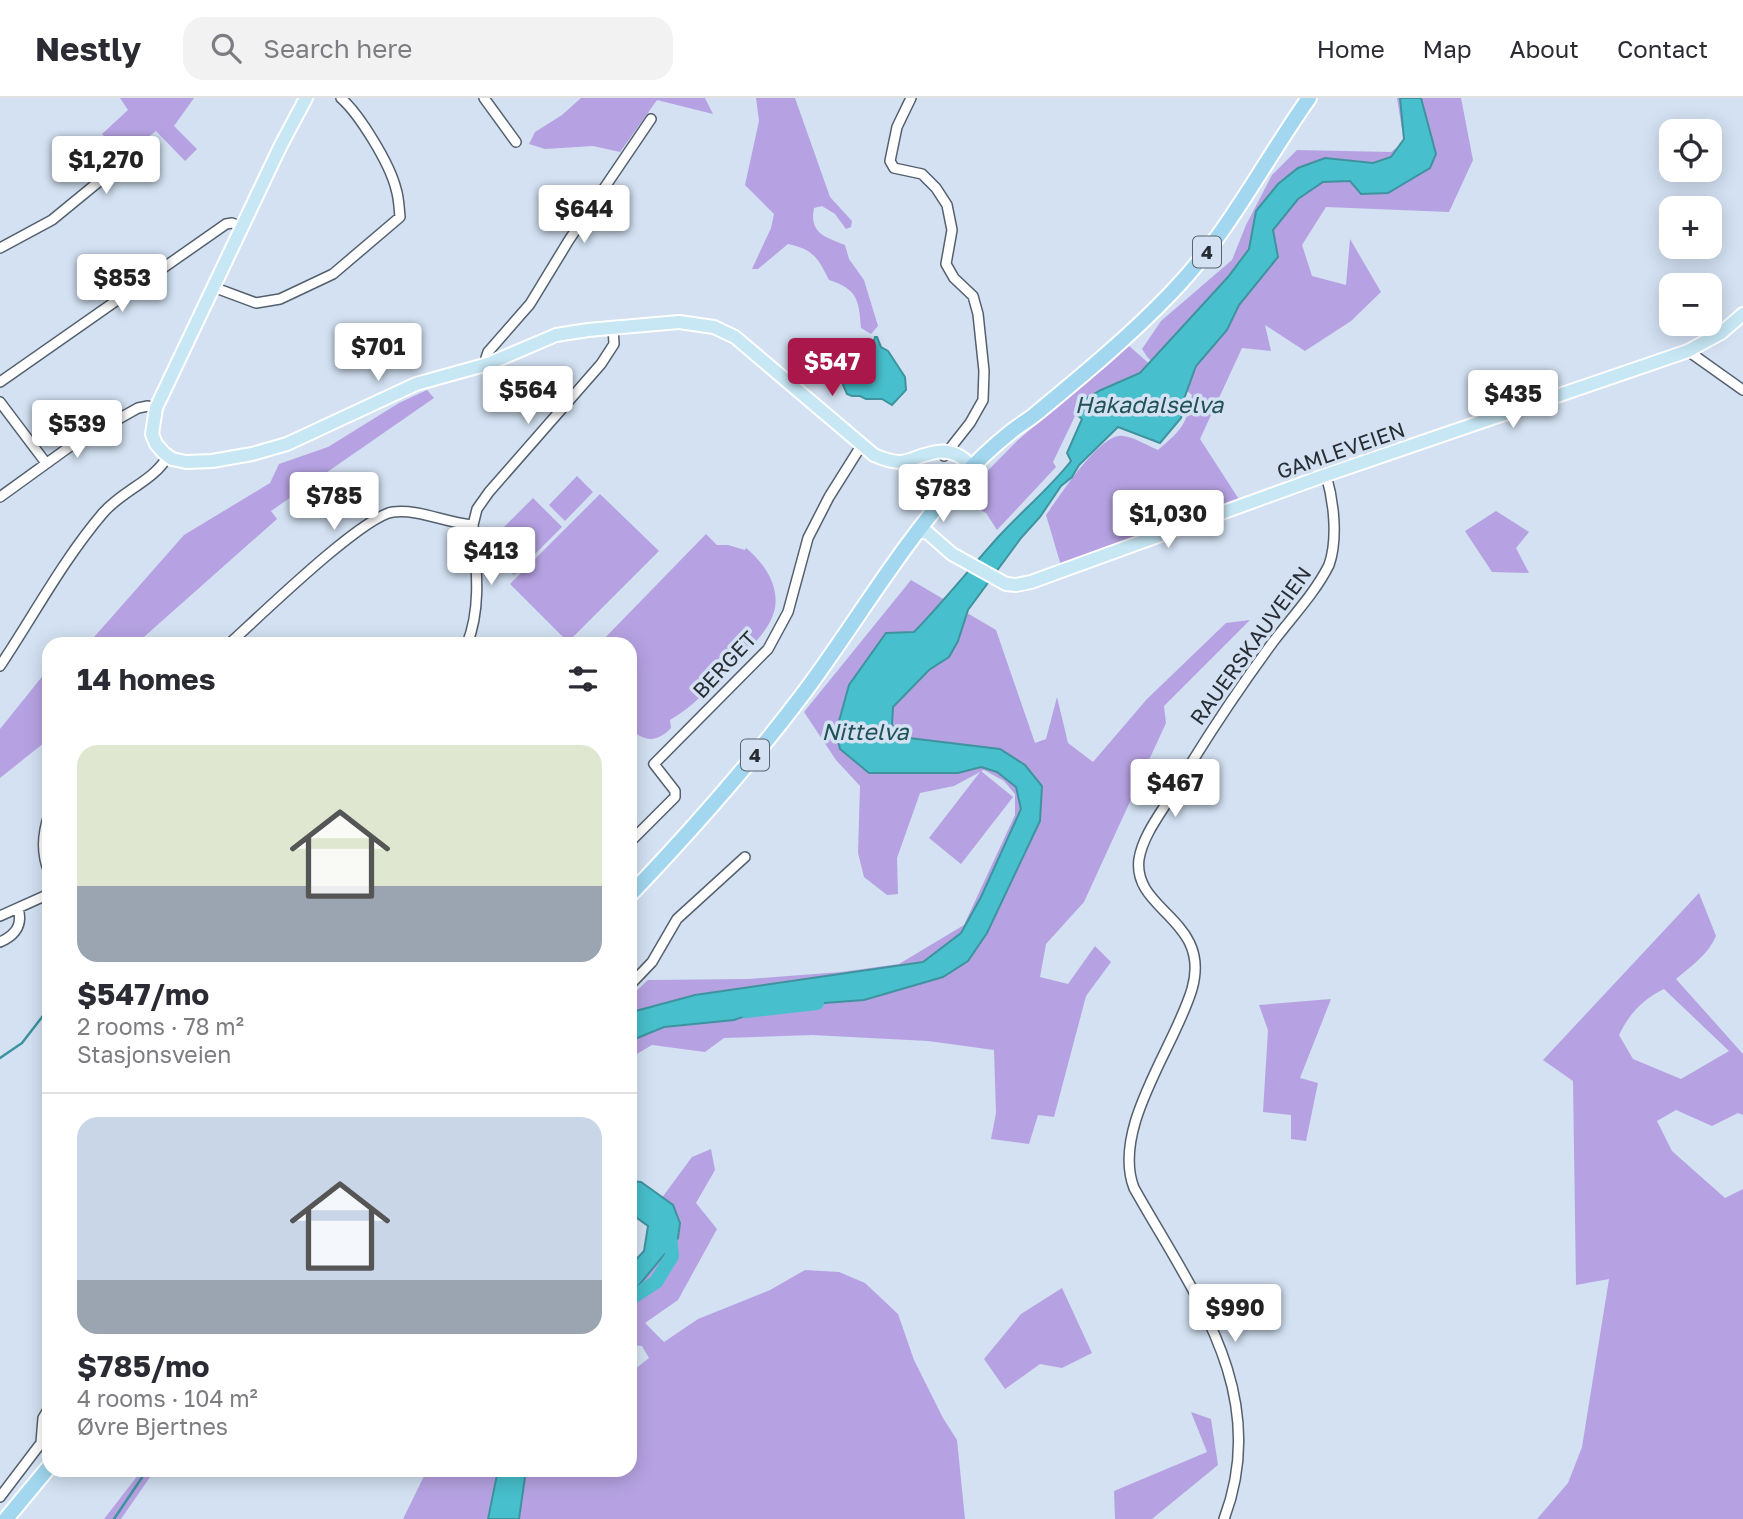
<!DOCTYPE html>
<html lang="en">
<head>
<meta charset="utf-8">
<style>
  body { margin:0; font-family:"Golos Text",sans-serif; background:#f2f2f3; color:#2b2b33; height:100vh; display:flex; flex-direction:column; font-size:26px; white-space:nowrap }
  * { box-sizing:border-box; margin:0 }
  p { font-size:23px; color:#7c7c81 }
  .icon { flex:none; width:38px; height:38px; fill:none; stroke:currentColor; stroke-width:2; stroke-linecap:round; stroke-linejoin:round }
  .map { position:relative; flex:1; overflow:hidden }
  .details { position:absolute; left:42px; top:539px; width:595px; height:840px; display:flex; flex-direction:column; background:#fff; border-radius:21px; box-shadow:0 4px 18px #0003 }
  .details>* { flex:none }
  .controls { position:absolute; left:1659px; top:21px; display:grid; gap:14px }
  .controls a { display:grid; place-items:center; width:63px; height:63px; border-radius:14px; background:#fff; box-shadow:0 4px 18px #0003; font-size:35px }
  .price { position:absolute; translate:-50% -60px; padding:0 16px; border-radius:7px; background:#fff; color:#222; font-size:23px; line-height:46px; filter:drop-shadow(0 2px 4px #0008) }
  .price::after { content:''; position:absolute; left:50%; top:42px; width:21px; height:16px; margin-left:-10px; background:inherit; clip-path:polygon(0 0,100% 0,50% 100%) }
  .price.on { background:#aa174b; color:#fff }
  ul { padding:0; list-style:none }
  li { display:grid; align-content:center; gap:14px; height:371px; padding:0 35px }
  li+li { border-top:2px solid #e1e1e2 }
  li span { display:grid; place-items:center; height:217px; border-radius:21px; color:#555 }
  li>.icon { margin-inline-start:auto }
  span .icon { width:126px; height:126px; fill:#fffc; stroke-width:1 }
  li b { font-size:30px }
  h2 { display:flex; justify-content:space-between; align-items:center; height:84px; padding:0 35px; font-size:30px }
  header { display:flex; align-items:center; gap:42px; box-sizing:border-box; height:98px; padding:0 35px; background:#fff; border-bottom:2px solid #e1e1e2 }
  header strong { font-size:33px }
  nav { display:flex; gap:38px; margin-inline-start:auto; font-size:24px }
  .search { width:490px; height:63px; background:#f2f2f3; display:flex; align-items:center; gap:18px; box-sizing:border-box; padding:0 24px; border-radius:21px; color:#7c7c81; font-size:26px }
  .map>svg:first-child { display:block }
  .green { fill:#b6a2e2; fill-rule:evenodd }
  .water { fill:#48bfcc; stroke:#3e939e; stroke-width:2 }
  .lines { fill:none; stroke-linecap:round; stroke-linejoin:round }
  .stream { stroke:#3e939e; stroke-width:2.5 }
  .river { stroke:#48bfcc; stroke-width:14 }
  .minor-casing { stroke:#54606e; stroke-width:12 }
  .major-casing { stroke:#fff; stroke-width:16 }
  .highway-casing { stroke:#fff; stroke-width:18 }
  .minor { stroke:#fff; stroke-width:9 }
  .major { stroke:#c7e7f5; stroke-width:12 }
  .highway { stroke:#a2d7ef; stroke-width:14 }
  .labels { text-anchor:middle; stroke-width:7; stroke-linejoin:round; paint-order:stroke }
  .shield { fill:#d3e1f2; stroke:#5b636c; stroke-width:2 }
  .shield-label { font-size:19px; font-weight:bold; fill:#282d33 }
  .street-label { font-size:21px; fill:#282d33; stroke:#d3e1f2 }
  .water-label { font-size:23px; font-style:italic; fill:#205258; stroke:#d3e1f2 }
</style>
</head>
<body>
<header>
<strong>Nestly</strong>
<div class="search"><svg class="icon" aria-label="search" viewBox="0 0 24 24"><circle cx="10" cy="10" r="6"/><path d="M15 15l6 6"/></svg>Search here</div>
<nav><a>Home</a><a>Map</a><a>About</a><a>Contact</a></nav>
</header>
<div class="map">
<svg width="1743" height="1421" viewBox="0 0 1743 1421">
  <rect width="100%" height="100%" fill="#d3e1f2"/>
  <path class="green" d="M120,0H194L174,28L197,51L185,63L156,33L123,58L102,36L128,12Z
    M581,0H705L713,16L657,2L620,54L593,48L545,51L529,46L535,34L562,17Z
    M756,0H795L830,99L852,123L851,129L846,131L835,116L822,108L814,110C809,135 825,139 845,147L849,161L864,182L878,228L871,236L861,230C859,203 858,191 829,182C818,160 813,151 788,146L758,171H752L771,130L774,116L745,87L759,23Z
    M1397,0H1461L1473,62L1449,114L1326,109L1302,147L1312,178L1346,187L1350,141L1381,194L1351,223L1305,253L1265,227L1271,253L1242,250L1200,341L1242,406L1062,471L1046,417C1059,400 1100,334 1123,338C1134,339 1148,348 1158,352C1182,331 1186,328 1192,297L1148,260L1142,251L1161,223L1232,162L1246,127L1272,77L1297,52L1391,54L1404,44Z
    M1128,247L1153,269L1144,277L1132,278L1085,301L1076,316L1053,364L1056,369L997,432L986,415L960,401L1017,343Z
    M427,292L434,300L271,413L277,421L136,546H88L184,437L270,385L279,366L328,349L399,305Z
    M577,378L593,394L565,423L549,407Z
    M600,396L659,453L568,544L510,486Z
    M533,400L562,429L514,477L485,448Z
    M1496,413L1529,434L1516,450L1529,475L1492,474L1465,433Z
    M706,436L717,447H728L745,452L746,450C769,469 787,499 767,529C757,545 740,558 726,572C709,590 693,609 670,622L671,630C656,645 646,644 630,631V546H599Z
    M911,482L996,532L1035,645L1046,641L1057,599L1068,645L1093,664L1147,601L1226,525L1250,522L1164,608L1166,625L1084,804L1046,846L1040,879L1068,886L1095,848L1111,864L1086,898L1054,1019L1038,1017L1029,1046L991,1041L996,1015L994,952L928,943L812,937L724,940L705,954L652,947L630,960V899L648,882L749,881L841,874L899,866L964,827L1015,717V696L1004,683L984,672L981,673L1013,699L961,766L929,740L980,674L954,688L920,695L897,760L898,796L887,797L864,779L858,755L860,688L836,662L804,614Z
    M49,570V641L0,680V631Z
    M1699,795L1716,838C1708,857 1691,868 1676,881L1743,956V1017L1738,1015L1712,1028L1676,1012L1657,1023L1672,1053L1725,1100L1743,1091V1421H1537L1568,1385L1582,1349L1609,1181L1576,1187L1573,983L1543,962ZM1664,891L1729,953L1681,981L1633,961L1619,937C1629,916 1643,901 1664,891Z
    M1331,901L1300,980L1318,985L1306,1043L1291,1041V1017L1263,1014L1268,932L1259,907Z
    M711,1051L715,1072L696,1105L717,1131L678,1202L645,1225L664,1244L698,1221L770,1192L805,1172L839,1174L865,1185L898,1216L914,1262L943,1320L957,1342L965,1421H403L427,1372H630V1275L649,1260L642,1248L630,1247V1173L648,1157V1129L630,1115V1096L661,1101L692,1059Z
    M1062,1190L1092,1255L1062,1270L1040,1266L1005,1291L984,1261L1021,1216Z
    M1191,1314L1211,1321L1218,1367L1152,1421H1115L1114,1393L1207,1354Z
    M142,1372H155L121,1421H104Z"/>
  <path class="water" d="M1400,0H1421L1436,56L1430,70L1388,95L1361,96L1350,83L1323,84L1298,101L1273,132L1278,159L1239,207L1227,232L1196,268L1184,301L1181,320L1160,345L1118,329L1079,367L1072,379L1061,388L1040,419L1021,440L968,512L958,543L949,559L929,572L893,609L892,627L909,640L1000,651L1025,667L1042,688L1040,723L987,835L968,863L943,879L864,902L771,909L734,922L664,929L630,943V916L632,914L695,897L923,864L961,835L981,799L1021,711L1016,689L997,674L981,669L958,675H869L840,651L836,634L849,587L886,535L914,534C944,503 971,469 1000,437C1023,412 1050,390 1071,363L1067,355L1082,321L1076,316L1085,301L1101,292L1140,275L1228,179L1249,151L1256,113L1278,86L1298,70L1325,60L1373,65L1391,59L1404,41Z
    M875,239H877L881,249L888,253L905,279L906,292L892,307L882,301H866L860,298H852L847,296L843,287L857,261L865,266L872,263L871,253Z
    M630,1083L641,1084L673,1107L680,1125L678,1140L630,1198V1168L644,1153L648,1128L630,1115Z
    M498,1372H526L519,1421H488Z"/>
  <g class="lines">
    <path class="stream" d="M0,960L22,945L49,910
      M114,1421L147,1372"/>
    <path class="river" d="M746,913L817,905
      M630,1201L656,1184L672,1158L669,1130"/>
    <defs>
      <path id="minor" d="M484,0L516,44
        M911,0L897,29L890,63L894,70L922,76L936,90L947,107L952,132L946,166L954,180L973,198L978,216L984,273L983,302L970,325L944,358
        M0,150L52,122L124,63
        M213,189L256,205L280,201L333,176L400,119C399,110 399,100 396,91C390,66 360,17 341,0
        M1688,253L1743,292
        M488,266L486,260L488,254L530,206L569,142L651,21
        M0,284L226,126L232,125L242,129
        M0,304L46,365
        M0,399L72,347L138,310L148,308L156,310
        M229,546C258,520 362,418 393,414C420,411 446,425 473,427
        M467,546C482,509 476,466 473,427L477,411L489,394L601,266L614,246L613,229
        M0,568C34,517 63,462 103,415C123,392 154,383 168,358
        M49,717C42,737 41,755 49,774
        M630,744L675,699V693L654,666L768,551L788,514L808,440L829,399L861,348
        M0,818L49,796
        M0,844C16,837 23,827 18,810
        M630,887L652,864L677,821L745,759
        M0,1399L41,1345L43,1320L49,1310
        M1224,1421C1272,1295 1193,1195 1134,1090C1111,1030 1175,949 1192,891C1212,821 1132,813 1139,761C1143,737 1161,715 1173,695C1204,643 1237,593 1273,544C1292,519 1315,495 1329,467C1338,441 1334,404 1326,377"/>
      <path id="major" d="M306,0L280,49L156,310L152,336L156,346L164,355L172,361L186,364L212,363L252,356L287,346L416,286L488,266L556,237L588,232L679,224L714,229L735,239L874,357C883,361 891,364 901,364C911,363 918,358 928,356C949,349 970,358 975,380
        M918,433L928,435L952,456L1006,486L1016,487L1031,484L1326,377L1688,253L1721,235L1743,216"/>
      <path id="highway" d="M630,797C692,732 752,664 806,592C857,523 901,447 959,383C975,365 993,348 1012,333C1021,326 1030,321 1038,314C1084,276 1131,237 1172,194C1228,136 1263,65 1309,0
        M6,1421L49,1369"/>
    </defs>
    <use href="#minor" class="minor-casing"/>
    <use href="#major" class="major-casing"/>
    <use href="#highway" class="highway-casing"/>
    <use href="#minor" class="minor"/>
    <use href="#major" class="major"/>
    <use href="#highway" class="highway"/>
  </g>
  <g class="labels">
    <g class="shield">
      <rect x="1193" y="138.5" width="28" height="31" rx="5"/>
      <rect x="741" y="641.5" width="28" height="31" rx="5"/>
    </g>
    <g class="shield-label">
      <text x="1207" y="161">4</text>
      <text x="755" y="664">4</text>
    </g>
    <g class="street-label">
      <text transform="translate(1341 353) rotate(-19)" y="7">GAMLEVEIEN</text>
      <text transform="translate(1251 548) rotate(-54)" y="7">RAUERSKAUVEIEN</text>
      <text transform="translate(725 567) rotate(-47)" y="7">BERGET</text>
    </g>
    <g class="water-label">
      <text x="1149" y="315">Hakadalselva</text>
      <text x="865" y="642">Nittelva</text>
    </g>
  </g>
</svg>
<div class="controls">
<a><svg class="icon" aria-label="locate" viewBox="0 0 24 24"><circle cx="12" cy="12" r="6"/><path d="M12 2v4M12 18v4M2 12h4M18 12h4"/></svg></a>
<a>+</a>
<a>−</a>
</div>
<b class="price" style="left:106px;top:98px">$1,270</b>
<b class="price" style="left:584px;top:147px">$644</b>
<b class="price" style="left:122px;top:216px">$853</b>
<b class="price" style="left:378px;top:285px">$701</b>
<b class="price on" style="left:832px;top:300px">$547</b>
<b class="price" style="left:528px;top:328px">$564</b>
<b class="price" style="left:1513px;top:332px">$435</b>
<b class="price" style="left:77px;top:362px">$539</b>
<b class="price" style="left:943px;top:426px">$783</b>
<b class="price" style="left:334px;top:434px">$785</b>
<b class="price" style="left:1168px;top:452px">$1,030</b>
<b class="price" style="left:491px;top:489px">$413</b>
<b class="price" style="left:1175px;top:721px">$467</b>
<b class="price" style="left:1235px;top:1246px">$990</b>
<section class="details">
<h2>14 homes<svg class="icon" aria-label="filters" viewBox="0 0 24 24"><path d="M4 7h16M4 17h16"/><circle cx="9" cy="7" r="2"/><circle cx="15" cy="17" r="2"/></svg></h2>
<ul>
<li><span style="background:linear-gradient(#dfe7d0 65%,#9aa5b1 0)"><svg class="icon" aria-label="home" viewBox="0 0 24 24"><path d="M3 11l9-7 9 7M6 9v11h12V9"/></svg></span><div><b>$547/mo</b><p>2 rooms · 78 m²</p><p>Stasjonsveien</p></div></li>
<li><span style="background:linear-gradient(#c9d6e8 75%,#9aa5b1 0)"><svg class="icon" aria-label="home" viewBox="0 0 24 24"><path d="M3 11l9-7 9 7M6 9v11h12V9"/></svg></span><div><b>$785/mo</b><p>4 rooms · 104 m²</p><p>Øvre Bjertnes</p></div></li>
</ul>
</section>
</div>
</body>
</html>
